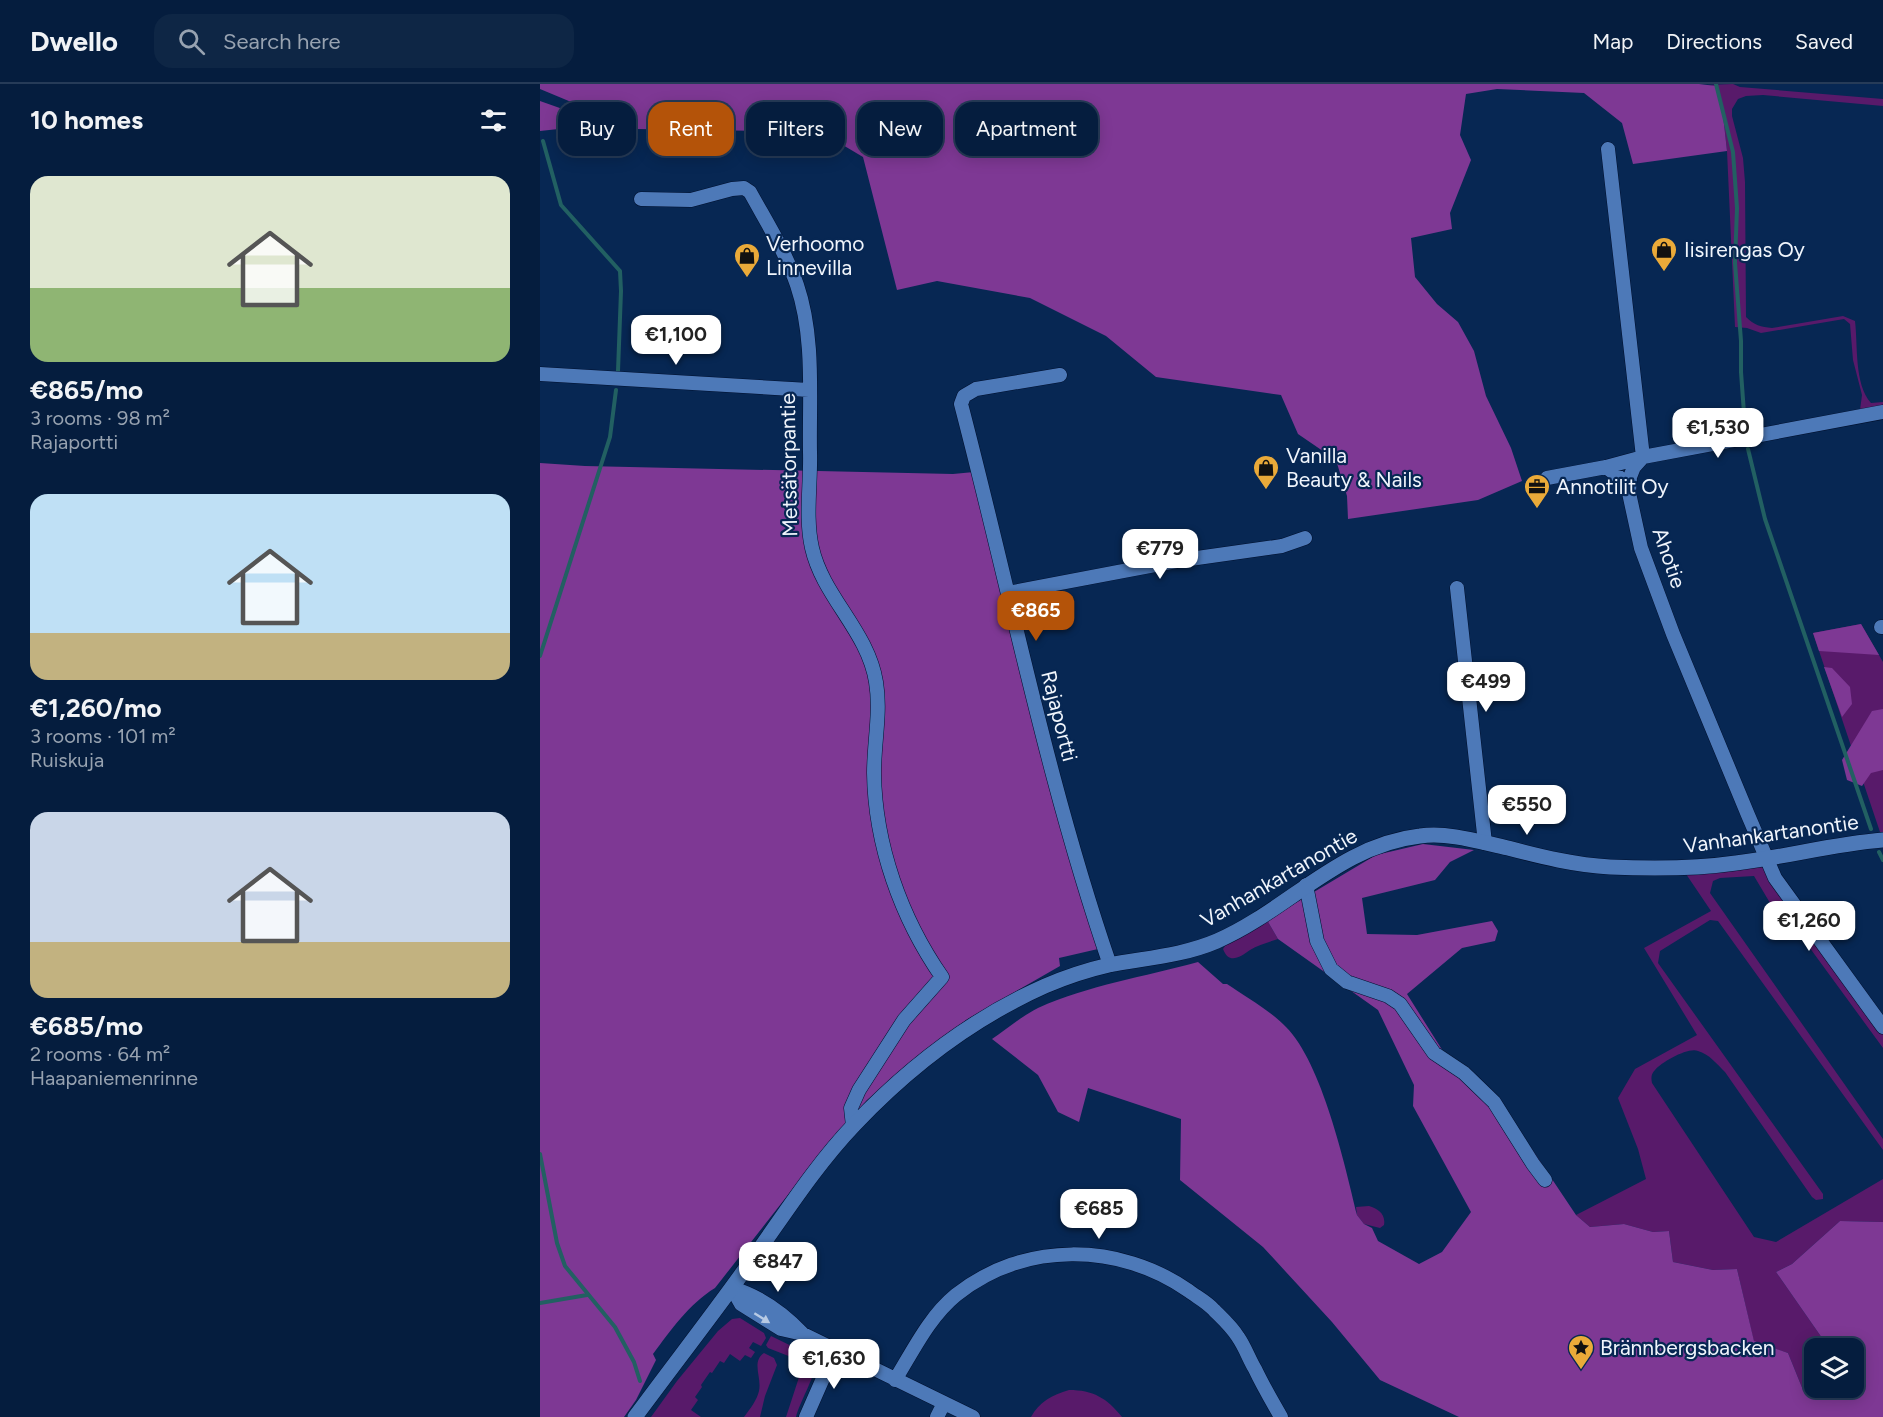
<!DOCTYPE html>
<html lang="en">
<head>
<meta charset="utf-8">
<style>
  body { margin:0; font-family:Figtree,sans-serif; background:#0e2645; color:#f1f3f6; height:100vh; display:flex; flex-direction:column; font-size:22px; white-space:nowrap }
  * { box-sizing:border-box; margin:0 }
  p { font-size:20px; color:#97a2b0 }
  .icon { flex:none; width:33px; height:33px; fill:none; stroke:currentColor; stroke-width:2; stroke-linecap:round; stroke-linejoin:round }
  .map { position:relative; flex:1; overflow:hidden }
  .sheet { display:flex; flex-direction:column; background:#051d3e; width:540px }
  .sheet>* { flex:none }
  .hud { position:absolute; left:18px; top:18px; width:570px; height:54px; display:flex; gap:12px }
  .fabs { position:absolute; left:1264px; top:1254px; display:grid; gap:12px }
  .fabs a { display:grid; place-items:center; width:60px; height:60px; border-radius:12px; background:#051d3e; box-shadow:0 3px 15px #0003,0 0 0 2px #263b58; font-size:30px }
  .price { position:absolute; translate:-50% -51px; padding:0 14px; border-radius:12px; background:#fff; color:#222; font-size:20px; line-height:39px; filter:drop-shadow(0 2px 3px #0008) }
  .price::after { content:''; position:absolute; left:50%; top:36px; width:18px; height:14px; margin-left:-9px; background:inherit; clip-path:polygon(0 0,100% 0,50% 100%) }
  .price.current { background:#b45309; color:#fff }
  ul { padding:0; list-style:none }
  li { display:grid; align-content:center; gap:12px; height:318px; padding:0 30px }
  li span { display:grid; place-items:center; height:186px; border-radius:18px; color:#555 }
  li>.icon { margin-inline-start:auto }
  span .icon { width:108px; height:108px; fill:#fffc; stroke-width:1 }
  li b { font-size:26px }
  h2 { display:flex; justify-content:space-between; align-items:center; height:72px; padding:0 30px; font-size:26px }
  .chip { padding:0 21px; border-radius:18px; background:#051d3e; box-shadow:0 3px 15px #0003,0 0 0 2px #263b58; font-size:21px; line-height:54px }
  .chip.current { background:#b45309; color:#fff }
  header { display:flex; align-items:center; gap:36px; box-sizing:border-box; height:84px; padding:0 30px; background:#051d3e; border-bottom:2px solid #263b58 }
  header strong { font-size:28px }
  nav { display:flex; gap:33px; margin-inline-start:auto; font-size:21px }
  .search { width:420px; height:54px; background:#0e2645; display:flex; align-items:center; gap:15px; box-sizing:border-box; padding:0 21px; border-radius:18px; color:#97a2b0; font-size:22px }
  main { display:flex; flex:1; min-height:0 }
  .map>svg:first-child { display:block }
  .green { fill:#581a6a }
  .forest { fill:#7e3894 }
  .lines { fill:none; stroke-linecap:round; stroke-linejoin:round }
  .stream { stroke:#226062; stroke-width:4 }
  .minor-casing { stroke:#00102e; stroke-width:15 }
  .tertiary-casing { stroke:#00102e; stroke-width:16 }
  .minor { stroke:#4d79b8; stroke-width:14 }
  .tertiary { stroke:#4d79b8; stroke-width:15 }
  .oneway { fill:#b7cae4 }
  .labels { text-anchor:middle; stroke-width:4.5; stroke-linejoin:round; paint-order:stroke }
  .poi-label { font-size:21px; fill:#f0f5fc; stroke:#072753; text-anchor:start }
  .street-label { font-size:21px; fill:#f0f5fc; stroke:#072753 }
</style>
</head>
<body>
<header>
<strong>Dwello</strong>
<div class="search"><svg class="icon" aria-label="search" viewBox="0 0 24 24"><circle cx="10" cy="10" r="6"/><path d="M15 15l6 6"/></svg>Search here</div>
<nav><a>Map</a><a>Directions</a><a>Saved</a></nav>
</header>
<main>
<section class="sheet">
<h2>10 homes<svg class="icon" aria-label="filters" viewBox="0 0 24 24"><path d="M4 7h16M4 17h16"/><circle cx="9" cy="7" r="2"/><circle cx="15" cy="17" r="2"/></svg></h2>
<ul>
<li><span style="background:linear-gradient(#dfe7d0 60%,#8fb573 0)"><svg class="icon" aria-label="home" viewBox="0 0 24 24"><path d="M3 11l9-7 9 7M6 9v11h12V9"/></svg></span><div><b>€865/mo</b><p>3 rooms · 98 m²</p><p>Rajaportti</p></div></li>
<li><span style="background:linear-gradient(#bfe0f5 75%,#c2b280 0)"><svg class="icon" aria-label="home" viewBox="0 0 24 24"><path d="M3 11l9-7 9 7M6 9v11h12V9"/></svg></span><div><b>€1,260/mo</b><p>3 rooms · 101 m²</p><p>Ruiskuja</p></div></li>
<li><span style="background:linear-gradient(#c9d6e8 70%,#c2b280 0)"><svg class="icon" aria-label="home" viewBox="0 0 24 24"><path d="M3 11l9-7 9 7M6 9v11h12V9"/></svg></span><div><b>€685/mo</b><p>2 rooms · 64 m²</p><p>Haapaniemenrinne</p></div></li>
</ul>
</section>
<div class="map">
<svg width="1343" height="1333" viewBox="0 0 1343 1333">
  <rect width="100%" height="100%" fill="#072753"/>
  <path class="green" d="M1193,0L1200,3L1343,15V22L1223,11L1206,12L1198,15L1192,25V32L1203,74L1205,98L1206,233C1214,241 1221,243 1232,244L1303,232L1315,237C1318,262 1314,300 1331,319L1343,318V324L1320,326L1322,311L1313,276L1310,240L1304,235L1221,249L1207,244L1195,243L1187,67L1182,22L1176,2L1165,1Z
    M1321,540L1343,578V748H1340L1273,549Z
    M1221,783L1225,785L1343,948V964L1264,856L1239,834L1214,792L1180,794L1173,797L1170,809L1343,1055V1066L1178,837L1170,836L1120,867L1118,879L1283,1110V1115L1276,1116L1272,1113L1185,988C1177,980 1169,970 1158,967C1148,963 1122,978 1115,986C1111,990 1111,994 1112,999L1214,1153L1236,1158L1343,1095V1138L1300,1137L1252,1180L1236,1188L1289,1264H1275V1298L1263,1306L1248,1269L1214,1258L1197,1185L1173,1186L1133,1178L1129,1147L1113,1148L1084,1140L1050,1143L1036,1131L1106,1095L1098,1065L1078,1014L1095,985L1157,951L1104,864L1171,827L1146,790Z
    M727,836L738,855C729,858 718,861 710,866C700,873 689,881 683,865L687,859Z
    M829,1122C838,1125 846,1130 844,1141L840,1144L824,1140L817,1131L816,1123Z
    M200,1234L224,1249L226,1254L221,1262L213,1258L209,1264L215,1268L211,1274L205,1271L200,1277L190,1270L184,1279L180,1277L172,1289L170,1288L161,1301L162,1303L155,1313L158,1316L151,1326L161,1333H111L137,1297L178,1247L192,1235Z
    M231,1252L272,1272C274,1276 275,1277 275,1282C275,1292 259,1320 256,1333H246L264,1278L228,1264L226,1261Z
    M224,1269L234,1274L237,1281L225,1312L220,1333H204C210,1325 217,1316 219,1307C222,1293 211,1278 224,1269Z
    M529,1306C553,1306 567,1314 582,1333H491C499,1318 512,1311 529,1306Z"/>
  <path class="forest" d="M0,0H1159L1176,2L1182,22L1187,67L1093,80L1082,39L1044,9L957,5L926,10L920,51L931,76L910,129L912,145L871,154L875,193L897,220L918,238L934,267L946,312L971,364L982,397L938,416L808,435L807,412L796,376L758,350L741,311L616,293L566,252L490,214L397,197L357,206L323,73L286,51L231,47L96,45L0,5Z
    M0,17L65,40L0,47Z
    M0,379L45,382L413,390L434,388L558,865L519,874L520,882L426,936L327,1016L269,1084L175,1204C149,1220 131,1246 113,1270L116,1276L96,1316L84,1333H0Z
    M1321,540L1339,571L1279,567L1273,549Z
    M1284,583L1292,584L1310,603L1312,620L1302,633Z
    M1343,625V686L1331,689L1322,702L1307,696L1302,676L1332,627Z
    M883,760L934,766L910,778L895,796L822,814L827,850L877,851L952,837L958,847L955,857L922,864L867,910L906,972L953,1007L1036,1131L1050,1143L1084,1140L1113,1148L1129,1147L1133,1178L1173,1186L1197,1185L1214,1257L1248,1269L1263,1306L1275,1298V1304H1314V1264H1289L1236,1188L1252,1180L1300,1137L1343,1138V1333H919L840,1296L792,1238L723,1163L640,1096L641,1035L548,1004L539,1038L518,1028L498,991L452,955C467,945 482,932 498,924C549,901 604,893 658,878L683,900H687C706,913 731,927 746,943C782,979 805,1081 817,1131L824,1140L832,1144L838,1157L879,1180L902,1168L931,1128L873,1022L874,1001L838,926L738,855L727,836L836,771Z"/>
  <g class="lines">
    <path class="stream" d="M1176,0L1193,68L1197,124L1195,179L1201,257V288L1205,343
      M3,57L21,121L80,187L81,207L78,287
      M1208,365L1225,435L1331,745
      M0,572L70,353L76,306
      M1339,768L1343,776
      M0,1070L17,1159L25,1182L75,1243L94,1278L100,1297
      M0,1219L47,1211"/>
    <defs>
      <path id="minor" d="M1068,65L1103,373L1094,383L1090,393L1089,409L1101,464L1133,550L1208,731L1235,794L1343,943
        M101,115L151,116L192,105L204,104L210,108C227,139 246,169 257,201C275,254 269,314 270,368C271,400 265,433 272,464C283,513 328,547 336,598C341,628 334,658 334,689C335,761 361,834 402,893L364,936L319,1006L311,1024L313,1042
        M0,290L269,306
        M520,291L436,305L424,312L421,320C470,507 507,698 570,881
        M1066,383L1079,393L1089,409
        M1007,394L1066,383L1103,373L1343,328
        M917,504L945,759
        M468,509L636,477L742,462L765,454
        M1341,543H1343
        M766,801L777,857L791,885L807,898L848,912L860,920L894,969L924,989L954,1018L993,1080L1005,1096
        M192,1204L201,1220L241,1245L263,1250L433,1333
        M192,1204C219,1212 243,1229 263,1250
        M355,1296C373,1267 389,1233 416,1211C484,1157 579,1158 649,1207C657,1213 667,1218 674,1226C682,1234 692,1243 698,1253C705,1263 709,1275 715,1285C723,1302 732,1317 741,1333
        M266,1333L295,1267
        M397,1333L404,1319"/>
      <path id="tertiary" d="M95,1333C132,1283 170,1234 206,1184C241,1136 273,1084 314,1041C368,984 433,934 505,902C526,893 547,886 569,881C605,874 642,872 677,857C748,826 800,761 880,752C909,748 940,758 968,764C1002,773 1035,781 1070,783C1112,785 1154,785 1196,779C1246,773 1293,760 1343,756"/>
    </defs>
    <use href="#minor" class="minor-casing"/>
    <use href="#tertiary" class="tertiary-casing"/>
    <use href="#minor" class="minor"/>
    <use href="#tertiary" class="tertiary"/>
  </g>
  <defs><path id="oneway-solid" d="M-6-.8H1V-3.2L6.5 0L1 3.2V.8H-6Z" transform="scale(1.5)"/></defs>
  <use class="oneway" href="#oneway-solid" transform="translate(222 1234) rotate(32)"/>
  <defs>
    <symbol id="shop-pin" viewBox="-11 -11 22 30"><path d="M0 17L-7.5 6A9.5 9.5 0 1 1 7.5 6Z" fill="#eaaa39" stroke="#072753"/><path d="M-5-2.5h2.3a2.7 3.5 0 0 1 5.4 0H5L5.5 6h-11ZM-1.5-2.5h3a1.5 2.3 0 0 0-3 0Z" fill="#111"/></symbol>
    <symbol id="office-pin" viewBox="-11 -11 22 30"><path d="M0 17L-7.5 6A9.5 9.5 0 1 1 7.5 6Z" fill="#eaaa39" stroke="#072753"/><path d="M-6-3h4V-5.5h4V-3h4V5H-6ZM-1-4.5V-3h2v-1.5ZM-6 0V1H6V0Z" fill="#111"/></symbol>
    <symbol id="sight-pin" viewBox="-11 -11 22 30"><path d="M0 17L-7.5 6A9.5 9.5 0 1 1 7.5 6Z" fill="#eaaa39" stroke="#072753"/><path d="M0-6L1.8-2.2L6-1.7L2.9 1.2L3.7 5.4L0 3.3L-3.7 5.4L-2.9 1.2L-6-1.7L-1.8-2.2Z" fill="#111"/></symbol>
  </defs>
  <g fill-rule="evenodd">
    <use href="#shop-pin" x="1109" y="151" width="30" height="40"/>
    <use href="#shop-pin" x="192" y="157" width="30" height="40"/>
    <use href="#shop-pin" x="711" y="369" width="30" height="40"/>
    <use href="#office-pin" x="982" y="388" width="30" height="40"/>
    <use href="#sight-pin" x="1026" y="1249" width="30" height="40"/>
  </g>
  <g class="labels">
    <g class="poi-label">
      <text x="226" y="167">Verhoomo<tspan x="226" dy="24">Linnevilla</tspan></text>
      <text x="1144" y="173">Iisirengas Oy</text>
      <text x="746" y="379">Vanilla<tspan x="746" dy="24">Beauty &amp; Nails</tspan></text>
      <text x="1016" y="410">Annotilit Oy</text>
      <text x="1060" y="1271">Brännbergsbacken</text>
    </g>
    <g class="street-label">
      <text transform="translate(249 381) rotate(-91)" y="7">Metsätorpantie</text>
      <text transform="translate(1129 474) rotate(71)" y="7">Ahotie</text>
      <text transform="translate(519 632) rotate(76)" y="7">Rajaportti</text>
      <text transform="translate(1231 750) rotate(-8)" y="7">Vanhankartanontie</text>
      <text transform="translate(739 794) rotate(-30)" y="7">Vanhankartanontie</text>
    </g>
  </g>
</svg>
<div class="fabs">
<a><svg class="icon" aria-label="layers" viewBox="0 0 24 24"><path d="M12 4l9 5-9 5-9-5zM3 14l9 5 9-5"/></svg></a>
</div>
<b class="price" style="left:136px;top:282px">€1,100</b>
<b class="price" style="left:1178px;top:375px">€1,530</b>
<b class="price" style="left:620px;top:496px">€779</b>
<b class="price current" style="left:496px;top:558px">€865</b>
<b class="price" style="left:946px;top:629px">€499</b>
<b class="price" style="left:987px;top:752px">€550</b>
<b class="price" style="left:1269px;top:868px">€1,260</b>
<b class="price" style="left:559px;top:1156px">€685</b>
<b class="price" style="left:238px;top:1209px">€847</b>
<b class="price" style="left:294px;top:1306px">€1,630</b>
<div class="hud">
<a class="chip">Buy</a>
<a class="chip current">Rent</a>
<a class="chip">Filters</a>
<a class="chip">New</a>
<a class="chip">Apartment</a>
</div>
</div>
</main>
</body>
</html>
